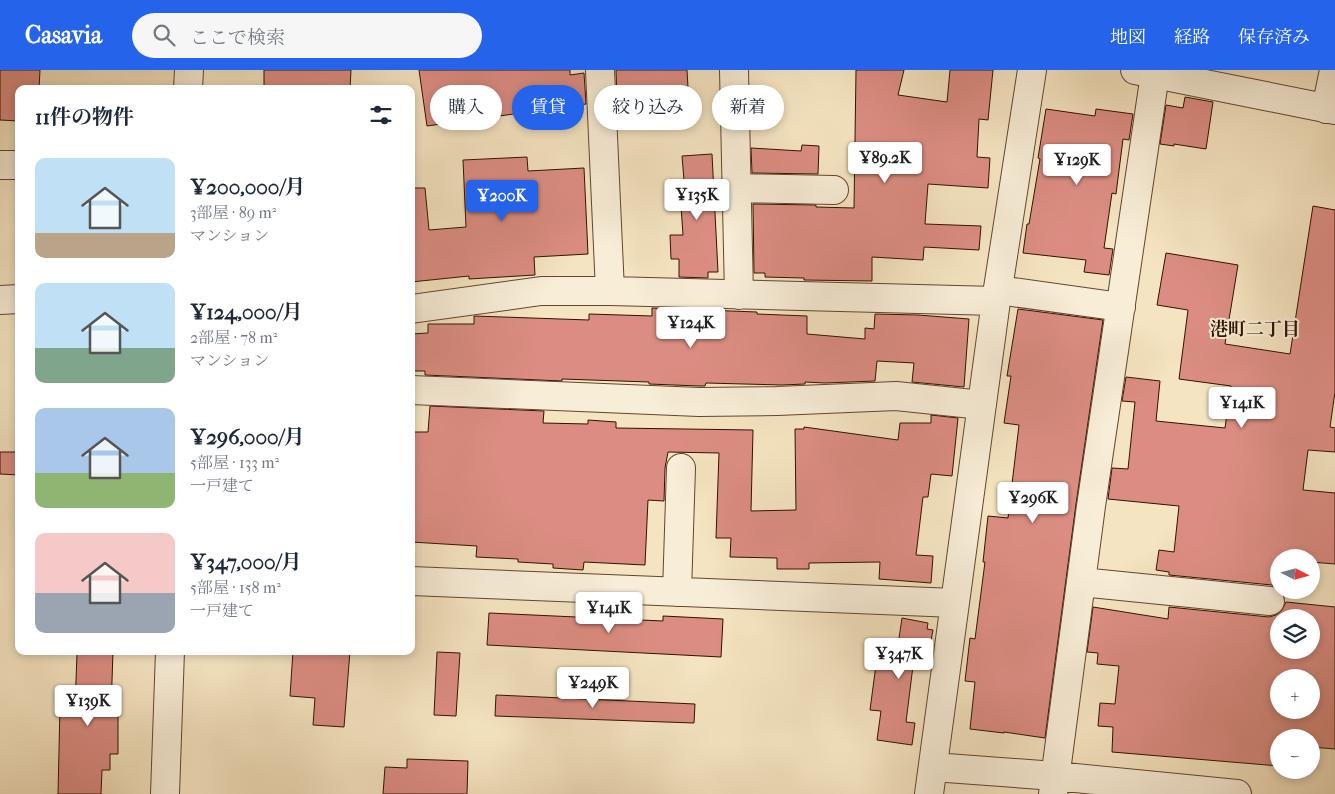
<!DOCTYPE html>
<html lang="ja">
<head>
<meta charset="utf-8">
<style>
  body { margin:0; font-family:"IM FELL French Canon","Noto Serif JP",serif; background:#f6f6f7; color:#1f2937; height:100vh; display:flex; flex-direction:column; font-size:19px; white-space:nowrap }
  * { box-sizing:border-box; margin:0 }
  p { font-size:16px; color:#747a83 }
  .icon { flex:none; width:28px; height:28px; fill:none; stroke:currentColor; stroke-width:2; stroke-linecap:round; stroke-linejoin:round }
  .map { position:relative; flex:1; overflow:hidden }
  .side { position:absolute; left:15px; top:15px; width:400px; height:570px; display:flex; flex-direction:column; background:#fff; border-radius:10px; box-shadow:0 2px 8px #0003 }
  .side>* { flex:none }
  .banner { position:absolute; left:430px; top:15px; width:475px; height:45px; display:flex; gap:10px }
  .needle { width:32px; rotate:96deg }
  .buttons { position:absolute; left:1270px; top:479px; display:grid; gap:10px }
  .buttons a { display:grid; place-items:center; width:50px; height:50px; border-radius:50%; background:#fff; box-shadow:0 2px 8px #0003; font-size:25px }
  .price { position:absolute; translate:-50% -42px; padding:0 11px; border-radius:5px; background:#fff; color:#222; font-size:16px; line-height:32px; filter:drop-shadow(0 1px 2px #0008) }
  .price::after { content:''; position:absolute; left:50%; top:30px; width:15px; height:11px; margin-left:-8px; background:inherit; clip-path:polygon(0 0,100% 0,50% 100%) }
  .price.active { background:#2563eb; color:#fff }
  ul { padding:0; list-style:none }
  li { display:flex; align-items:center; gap:15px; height:125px; padding:0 20px }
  li span { display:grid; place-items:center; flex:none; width:140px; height:100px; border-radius:10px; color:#555 }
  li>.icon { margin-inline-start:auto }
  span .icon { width:60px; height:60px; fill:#fffc; stroke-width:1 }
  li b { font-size:21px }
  h2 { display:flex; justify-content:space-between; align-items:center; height:60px; padding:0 20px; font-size:21px }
  .chip { padding:0 18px; border-radius:22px; background:#fff; box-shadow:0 2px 8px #0003; font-size:18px; line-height:45px }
  .chip.active { background:#2563eb; color:#fff }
  header { display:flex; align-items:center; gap:30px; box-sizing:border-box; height:70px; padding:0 25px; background:#2563eb; color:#fff }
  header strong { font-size:24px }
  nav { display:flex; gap:28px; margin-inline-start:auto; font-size:18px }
  .search { width:350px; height:45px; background:#f6f6f7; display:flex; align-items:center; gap:12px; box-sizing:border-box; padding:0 18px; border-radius:28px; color:#747a83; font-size:19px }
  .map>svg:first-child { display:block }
  .building { fill:#dc8d83; stroke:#301200; fill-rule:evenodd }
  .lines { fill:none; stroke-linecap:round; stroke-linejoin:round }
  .minor-casing { stroke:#614630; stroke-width:30 }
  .minor { stroke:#f8edd7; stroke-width:28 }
  .labels { text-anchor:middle; stroke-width:4; stroke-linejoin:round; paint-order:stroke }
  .neighbourhood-label { font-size:18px; font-weight:bold; fill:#301200; stroke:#f8edd7 }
</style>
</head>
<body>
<header>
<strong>Casavia</strong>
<div class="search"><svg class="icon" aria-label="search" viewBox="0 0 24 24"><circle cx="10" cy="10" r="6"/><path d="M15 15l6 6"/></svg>ここで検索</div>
<nav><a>地図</a><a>経路</a><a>保存済み</a></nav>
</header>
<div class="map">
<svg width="1335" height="724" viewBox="0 0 1335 724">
  <rect width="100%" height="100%" fill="#f5e4c1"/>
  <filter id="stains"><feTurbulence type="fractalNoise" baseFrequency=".004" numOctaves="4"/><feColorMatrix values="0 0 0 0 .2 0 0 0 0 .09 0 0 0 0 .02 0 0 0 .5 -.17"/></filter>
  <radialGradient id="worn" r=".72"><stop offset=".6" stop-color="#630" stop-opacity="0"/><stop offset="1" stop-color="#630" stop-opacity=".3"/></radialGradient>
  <path class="building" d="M0,0H40L39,19H19V51L0,50Z
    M264,0H351L350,19H264Z
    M419,0H570V5L584,3L586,34L427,56Z
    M616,0H687L690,53L621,57L619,30H617Z
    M856,0H904L898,25L947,32L950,0H993L988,50L979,49L977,87L990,88L988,118L928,114L925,154L981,156L979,180L924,177L923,190L872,187V211L804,210V208L765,207V203H754L753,134L816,135V137L854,138Z
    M1185,27L1213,32L1206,79L1174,74V76L1160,74L1166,35L1183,38Z
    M1046,39L1095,46L1096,39L1133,44L1129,70L1123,69L1116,124L1112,123L1104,178L1113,179L1109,205L1084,202L1086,190L1023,183L1027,154H1029L1040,89L1038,88Z
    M802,75L819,76L818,104L752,103L751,78L801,81Z
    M712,84L718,202H708V208L679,207V189H671L670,165H683L681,136L686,135L682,86Z
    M527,87L528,101L584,98L588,184L534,187L535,205L469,209V206L411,212V118H425L429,160L466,157L463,90Z
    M1313,136L1335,140V322L1330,357L1335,358V382L1308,380L1303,420L1335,423V494L1311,492V488H1279V518L1272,515L1169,505V502L1156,500L1159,480L1174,482L1179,436L1108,429L1112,398L1128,399L1135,332L1122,331L1126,307L1160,311L1156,351L1225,358L1231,316L1179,309L1188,240L1157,235L1166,183L1238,195L1225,274L1290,284Z
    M652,238L757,242V244L807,246V264L865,269V258L874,259L875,244L918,245L969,249L964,317L912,312L914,293L877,291L875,311L825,313L805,312V314L782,315L706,313L705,316H699L649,314V312L562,309V311L425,305V301H411V264L428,263V254H474V246L589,250V244L652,246Z
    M1018,239L1103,250L1076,434L1045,668L1004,662V663L970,659L975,612L965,611L970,568L975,569L985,492H983L988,446L1008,448L1019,355L1004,353L1011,306H1007Z
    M430,336L544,341L543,353L588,354V350L616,352V358L753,360L751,441L796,440L795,359H804V357L898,370L900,353H931V345L958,348L952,406L931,404L928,427H923L916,485L933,486L931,513L879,509L880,492L809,493V499H777V488L730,487L731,468H716L719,383L668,382L665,398L664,431L648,430L645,495L584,492L583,500L553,498V494L518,492V489L476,487L477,476L411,472V362H428Z
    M0,382H19V405L0,404Z
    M1286,532L1335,537V679L1311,677V668H1279V696L1112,682L1113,657L1098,656L1100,633L1115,634L1119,596L1097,594L1098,583L1087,582L1093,537L1168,549L1169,537L1269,547L1276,545L1282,540ZM1279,548H1311V580H1279ZM1279,608H1311V640H1279Z
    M489,543L663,551V546L723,549L721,587L487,575Z
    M902,548L928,553L927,559L933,560L926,598L913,596L906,652L915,653L912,675L877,670L881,641L870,640L879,572L898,575Z
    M84,581H113L111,641H118V684H110V700H102L101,724H58L60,637H75L77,584H84Z
    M293,581H350L344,657L313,655L315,628L290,626Z
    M437,582L460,583L456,646L434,645Z
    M496,625L695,634L694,653L495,646Z
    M407,689L468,691L467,724H383L385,697L407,698Z"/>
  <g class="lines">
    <defs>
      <path id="minor" d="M600,0L610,221
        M734,0L739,225
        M1135,0L1335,40
        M188,19L189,0
        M1326,39L1334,0
        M0,95H19
        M736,118L834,120
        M998,220L1121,237
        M0,230L19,229
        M411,239L541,221H610L996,231
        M411,320L699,332L777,331L896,326L982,335
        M411,511L955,533
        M1081,512L1270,531
        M677,522L681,398
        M933,697L1055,706L1237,724
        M165,724L170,581
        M929,724L996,231L1032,0
        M1053,724L1091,436L1155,4"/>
    </defs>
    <use href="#minor" class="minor-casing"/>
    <use href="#minor" class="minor"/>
  </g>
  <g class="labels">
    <g class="neighbourhood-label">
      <text x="1255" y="265">港町二丁目</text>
    </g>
  </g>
  <rect width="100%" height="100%" filter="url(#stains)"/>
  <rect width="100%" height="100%" fill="url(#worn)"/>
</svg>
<div class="buttons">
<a><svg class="needle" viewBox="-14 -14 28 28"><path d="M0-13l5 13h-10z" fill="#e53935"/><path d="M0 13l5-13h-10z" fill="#747a83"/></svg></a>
<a><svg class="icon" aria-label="layers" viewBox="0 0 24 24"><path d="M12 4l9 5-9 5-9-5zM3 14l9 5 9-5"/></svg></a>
<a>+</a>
<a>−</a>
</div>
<b class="price" style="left:885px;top:114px">¥89.2K</b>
<b class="price" style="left:1077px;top:116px">¥129K</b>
<b class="price" style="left:697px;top:151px">¥135K</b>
<b class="price active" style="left:502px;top:152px">¥200K</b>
<b class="price" style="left:691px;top:279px">¥124K</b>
<b class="price" style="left:1242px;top:359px">¥141K</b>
<b class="price" style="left:1033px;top:454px">¥296K</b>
<b class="price" style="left:609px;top:564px">¥141K</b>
<b class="price" style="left:899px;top:610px">¥347K</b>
<b class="price" style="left:593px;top:639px">¥249K</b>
<b class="price" style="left:88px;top:657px">¥139K</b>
<div class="banner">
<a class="chip">購入</a>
<a class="chip active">賃貸</a>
<a class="chip">絞り込み</a>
<a class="chip">新着</a>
</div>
<section class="side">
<h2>11件の物件<svg class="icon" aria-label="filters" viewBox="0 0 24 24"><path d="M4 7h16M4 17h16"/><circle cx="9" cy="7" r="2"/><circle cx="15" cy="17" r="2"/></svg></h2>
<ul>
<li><span style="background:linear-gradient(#bfe0f5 75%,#b9a48a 0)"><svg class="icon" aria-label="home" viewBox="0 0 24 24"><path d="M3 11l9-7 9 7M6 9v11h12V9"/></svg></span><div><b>¥200,000/月</b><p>3部屋 · 89 m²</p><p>マンション</p></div></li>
<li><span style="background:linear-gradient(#bfe0f5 65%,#7fa58c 0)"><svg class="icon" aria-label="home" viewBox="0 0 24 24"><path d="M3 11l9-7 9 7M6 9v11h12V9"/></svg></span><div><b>¥124,000/月</b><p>2部屋 · 78 m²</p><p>マンション</p></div></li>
<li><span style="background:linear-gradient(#a9c7e8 65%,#8fb573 0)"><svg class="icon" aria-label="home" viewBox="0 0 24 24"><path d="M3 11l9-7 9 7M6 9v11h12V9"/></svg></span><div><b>¥296,000/月</b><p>5部屋 · 133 m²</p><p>一戸建て</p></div></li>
<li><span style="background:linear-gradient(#f6c9c9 60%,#9aa5b1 0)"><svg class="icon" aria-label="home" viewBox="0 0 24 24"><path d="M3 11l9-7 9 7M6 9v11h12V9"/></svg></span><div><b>¥347,000/月</b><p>5部屋 · 158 m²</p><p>一戸建て</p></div></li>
</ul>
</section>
</div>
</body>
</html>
